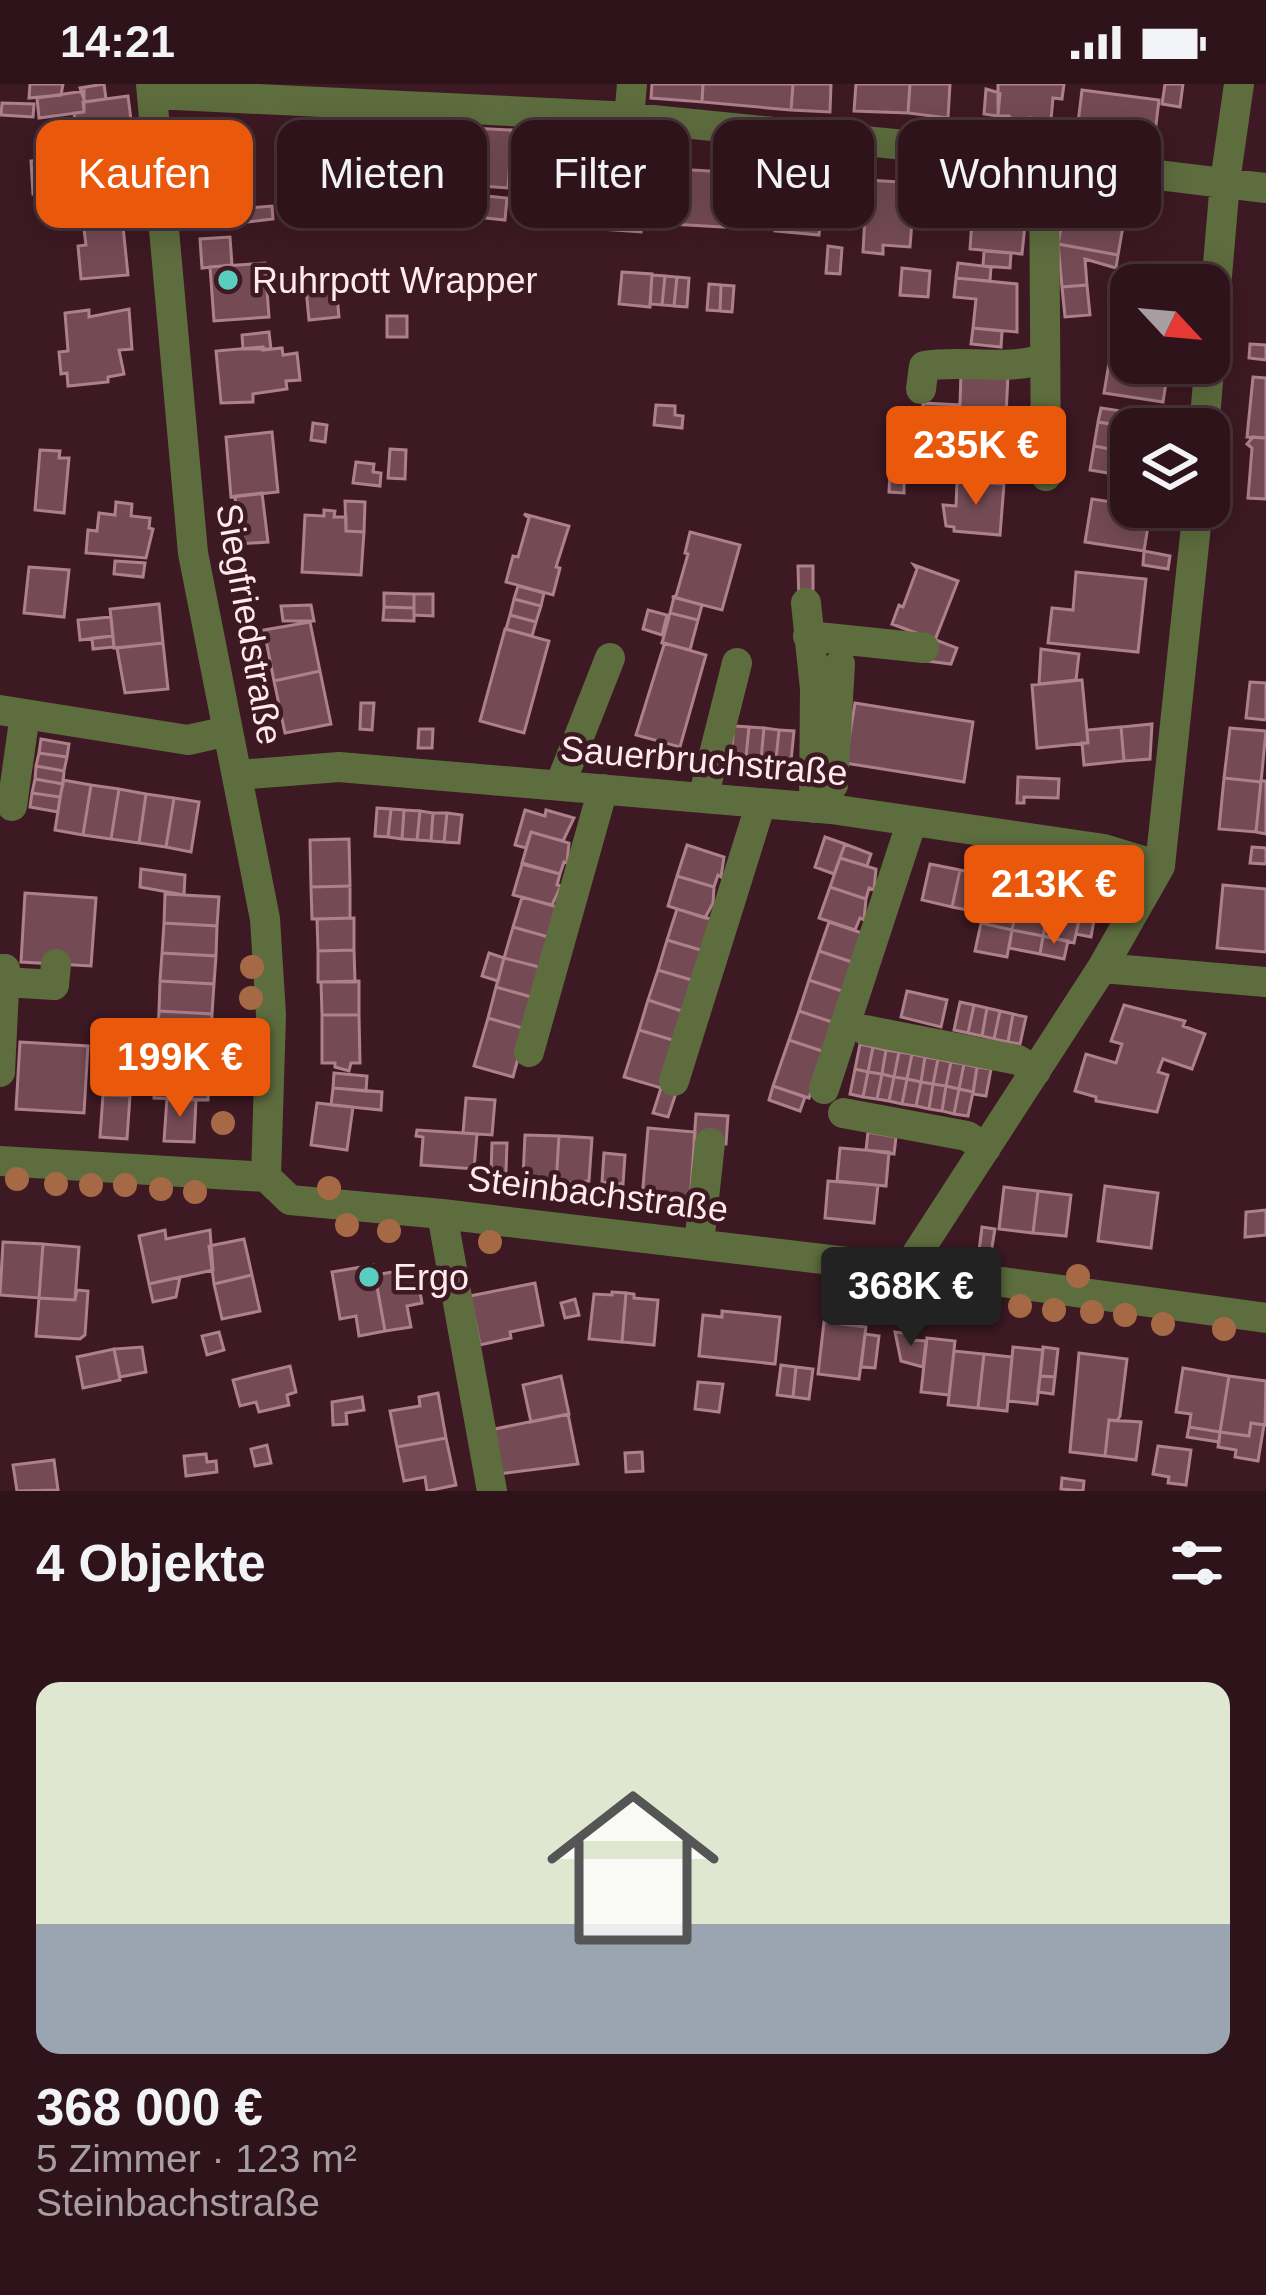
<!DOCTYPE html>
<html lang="de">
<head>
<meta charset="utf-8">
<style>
  body { margin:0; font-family:Arial,sans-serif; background:#361c23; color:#f1f3f6; height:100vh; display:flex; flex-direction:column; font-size:45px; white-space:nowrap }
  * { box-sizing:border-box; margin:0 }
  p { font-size:39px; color:#a79ea2 }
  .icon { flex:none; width:66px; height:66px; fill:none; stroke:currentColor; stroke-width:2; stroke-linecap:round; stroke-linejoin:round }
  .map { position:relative; height:1407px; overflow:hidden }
  .panel { display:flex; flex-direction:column; background:#2e131a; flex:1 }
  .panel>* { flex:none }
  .banner { position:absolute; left:36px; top:36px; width:1194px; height:108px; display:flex; gap:24px }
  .needle { width:78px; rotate:116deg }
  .buttons { position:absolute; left:1110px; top:180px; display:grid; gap:24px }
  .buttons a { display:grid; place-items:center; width:120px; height:120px; border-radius:24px; background:#2e131a; box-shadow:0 6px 30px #0003,0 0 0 3px #493239; font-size:60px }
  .price { position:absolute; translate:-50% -102px; padding:0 27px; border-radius:12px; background:#ea580c; color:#fff; font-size:39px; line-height:78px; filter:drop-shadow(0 3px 6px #0008) }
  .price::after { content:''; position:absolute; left:50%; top:72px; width:36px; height:27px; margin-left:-18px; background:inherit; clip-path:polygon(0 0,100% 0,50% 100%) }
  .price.active { background:#222; color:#fff }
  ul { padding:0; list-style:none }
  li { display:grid; align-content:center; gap:24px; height:636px; padding:0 36px }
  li+li { border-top:3px solid #493239 }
  li span { display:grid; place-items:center; height:372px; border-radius:24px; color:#555 }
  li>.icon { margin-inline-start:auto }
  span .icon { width:216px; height:216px; fill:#fffc; stroke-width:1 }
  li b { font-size:51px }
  h2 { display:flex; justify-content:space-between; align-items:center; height:144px; padding:0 36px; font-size:51px }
  .tag { padding:0 42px; border-radius:24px; background:#2e131a; box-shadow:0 6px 30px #0003,0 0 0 3px #493239; font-size:42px; line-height:108px }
  .tag.active { background:#ea580c; color:#fff }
  .status { display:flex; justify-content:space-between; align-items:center; height:84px; padding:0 60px; background:#2e131a; direction:ltr }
  .status svg { height:33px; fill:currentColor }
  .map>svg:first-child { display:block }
  .building { fill:#744b55; stroke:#ad808a; stroke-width:3 }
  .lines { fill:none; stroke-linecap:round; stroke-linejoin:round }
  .minor { stroke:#5e6d3e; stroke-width:30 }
  .tree { fill:#a56a45 }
  .poi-dot { fill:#59cebf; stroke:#3d1923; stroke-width:4.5 }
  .labels { text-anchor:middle; stroke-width:9; stroke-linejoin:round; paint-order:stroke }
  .poi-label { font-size:36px; fill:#ffeaee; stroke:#3d1923; text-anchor:start }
  .street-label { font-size:36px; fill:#ffeaee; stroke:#3d1923 }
</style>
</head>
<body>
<div class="status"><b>14:21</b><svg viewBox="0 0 49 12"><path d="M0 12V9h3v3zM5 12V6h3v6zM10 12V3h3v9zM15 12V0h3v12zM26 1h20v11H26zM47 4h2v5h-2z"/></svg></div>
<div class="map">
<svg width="1266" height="1407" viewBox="0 0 1266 1407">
  <rect width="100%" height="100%" fill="#3d1923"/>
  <path class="building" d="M30,0H63L61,11L29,14Z
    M104,0L106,15L85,18L80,4Z
    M652,0H703L702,18L651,14Z
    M703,0H793L791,26L702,18Z
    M793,0H831L830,28L791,26Z
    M856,0H910L908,29L854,27Z
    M910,0H950L948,34L908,29Z
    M998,0H1064L1062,15L1053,14L1051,36L1030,34L1016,40L1009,32H998Z
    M1165,0H1183L1180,23L1162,20Z
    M986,5L1000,9L998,32L984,30Z
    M1082,6L1159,16L1154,57L1091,49V41L1078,39Z
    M84,7V28L39,34L37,14Z
    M128,12L135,67L89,73L87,57L78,58L74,29L84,28L83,18Z
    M2,19L34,20L33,33L1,31Z
    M471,44L512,46L508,104L467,101Z
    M311,60L363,63L360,114L308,111Z
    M227,63L234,126L188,131L181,68Z
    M392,66L445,69L442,117L390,114Z
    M75,73L77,100L48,102L46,75Z
    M46,75L48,108L33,110L31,77Z
    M579,84L646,89L641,148L574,143Z
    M675,85L743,89L739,144L671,140Z
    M289,88L303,89L301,117H287Z
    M779,88L825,92L819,151L775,147Z
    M361,91L376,92L374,121L360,120Z
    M976,94L1001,97L1000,110L975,108Z
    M867,96L915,99L910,163L883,161V170L863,168Z
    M443,102L460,103V134L441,133Z
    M975,108L1028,113L1025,141L972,136Z
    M115,110V123L88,126L87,113Z
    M476,111L507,114L505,136L475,133Z
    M1066,115L1126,125L1118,171L1058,160Z
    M272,122L273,135L247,138L246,124Z
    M121,123L128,191L81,195L78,162L86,161L82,129L75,127Z
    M972,136L1025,141L1022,170L970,165Z
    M230,153L232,181L202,184L200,155Z
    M1058,160L1118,171L1116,184L1085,175L1087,201L1062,203Z
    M828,162L842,164L840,190L826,189Z
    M984,167L1011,169L1010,184L983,182Z
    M265,179L269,233L214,237L210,183Z
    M958,179L991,183L990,197L956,194Z
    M902,184L930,187L928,213L900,211Z
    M622,188L652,190L650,223L619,220Z
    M335,191L339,233L309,236L305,194Z
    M652,191L665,192L662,221L650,220Z
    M665,192L677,193L674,222L662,221Z
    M677,193L689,194L687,223L674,222Z
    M956,194L1017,200V248L973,244L976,215L954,213Z
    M709,200L721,201L720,227L707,226Z
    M721,201L734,202L732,228L720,227Z
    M1087,201L1090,231L1065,233L1062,203Z
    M129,225L132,265L119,266L124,290L108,293V298L68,302L67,289L61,290L59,268L68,267L65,229L89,226V233Z
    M387,232H407V253H387Z
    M973,244L1002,247L1001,263L971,260Z
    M269,248L271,265H243L242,251Z
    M1250,260L1266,261V276L1249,274Z
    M263,263V266L282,264L283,271L297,269L300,296L286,297L287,305L253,310V318L221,319L216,267Z
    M1111,267L1131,270V279H1169L1163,318L1104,309Z
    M961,289L1008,291L1005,352L959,350Z
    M1253,293L1266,294V354L1247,353Z
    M923,319L960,321L959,350L935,349L934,380H920Z
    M656,321L675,322V331L683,332L682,344L654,341Z
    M1101,324L1121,327L1119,341L1098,338Z
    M1098,338L1140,345H1131V369L1094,362Z
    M313,339L327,341L325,358L311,356Z
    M272,348L278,408L231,413L226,353Z
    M1253,353L1266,354V415L1248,414L1252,364L1247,360Z
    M1094,362L1131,369V393L1090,386Z
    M390,365L406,366L405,395L388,394Z
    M40,366L60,367L59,374H69L64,429L35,426Z
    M911,377L936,381L935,392L910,388Z
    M356,378L374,380L373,388L381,389L380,402L353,399Z
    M890,387L904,388V409L889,408Z
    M957,397L1004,400L1000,451L954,447V443L946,442L943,421L956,422Z
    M262,409L268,458L239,460L235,412Z
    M1092,415L1151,424L1144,467L1085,458Z
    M345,417L365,418L364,448L346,447Z
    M116,418L132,420L131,432L150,434L149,444L153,445L146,474L86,469L88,446L97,447L99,429L115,431Z
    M324,426L335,427L334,433H346V447L364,448L361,491L302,488L305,431L324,432Z
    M524,430L569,442L556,483L560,484L553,511L506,498L513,472L518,473L529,434Z
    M690,448L740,461L722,526L672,513L676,512L688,470L685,469Z
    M1144,467L1170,472L1168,485L1143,481Z
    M115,477L145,479L143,493L114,490Z
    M914,481L958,497L935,556L892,540L899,521L903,523L917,485Z
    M798,482H813V519H799Z
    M29,483L69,486L64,533L24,529Z
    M1076,488L1146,495L1138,568L1048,559L1052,524L1073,526Z
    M518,502L544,509L541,522L514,515Z
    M384,509L414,510V524L384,523Z
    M414,510H433V532L414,531Z
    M674,513L702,521L698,536L670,529Z
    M514,515L541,522L536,538L510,531Z
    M159,520L163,559L114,564L110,525Z
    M311,521L314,537H283L281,522Z
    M384,523L414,524V537L383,536Z
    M648,526L667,531L662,551L643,545Z
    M670,529L698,536L690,566L662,559Z
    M510,531L536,538L532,552L506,545Z
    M111,533L113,552L80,556L78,536Z
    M310,538L320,587L274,597L264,546Z
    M505,545L549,557L524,649L480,637Z
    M113,552L114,563L93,565L92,554Z
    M928,553L957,564L951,580L919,576Z
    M661,558L706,571L680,663L636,651L664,561Z
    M163,559L168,605L125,609L117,564Z
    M1041,565L1079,570L1076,596L1039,600Z
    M320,587L331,640L285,649L274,597Z
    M1082,596L1088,659L1037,664L1032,601Z
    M1250,598L1266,599V636L1246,634Z
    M361,619H374L372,646L360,645Z
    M855,619L973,638L964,698L845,679Z
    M1152,640L1150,675L1124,677L1121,643Z
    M734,642L749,643L746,673L731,672Z
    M749,643L764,644L761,675L746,673Z
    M1121,643L1124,677L1084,681L1082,659H1088L1087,646Z
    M764,644L779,646L776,676L761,675Z
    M1230,644L1266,647L1261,698L1224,694Z
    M419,645H433L432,664H418Z
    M779,646L794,647L791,677L776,676Z
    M41,655L69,660L67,673L39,669Z
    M39,669L67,673L64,687L36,682Z
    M36,682L64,687L63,700L35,695Z
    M1018,693L1059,695L1058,714L1024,713V719H1017Z
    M1224,694L1261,698L1256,748L1219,745Z
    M35,695L63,700L60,713L32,709Z
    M63,696L91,701L83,751L55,746Z
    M1261,697H1266V750L1256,748Z
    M91,701L119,705L111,755L83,751Z
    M119,705L146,710L139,759L111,755Z
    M32,709L60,713L58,728L30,723Z
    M146,710L174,714L166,763L139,759Z
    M174,714L199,718L191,768L166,763Z
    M377,724L391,725L388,753L375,752Z
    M391,725L404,726L402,755L388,753Z
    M404,726L420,727L417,756L402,755Z
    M525,726L545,732L546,726L574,734L563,757L531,748L526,764L515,761Z
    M420,727L433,729L431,757L417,756Z
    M433,729H447L444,758L431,757Z
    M447,729L462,731L459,759L444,758Z
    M531,748L569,759L567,779L564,778L560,790L522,779Z
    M825,753L845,760L834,790L815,783Z
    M349,755L350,802L311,803L310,756Z
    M845,760L871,770L867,782L840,774Z
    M687,761L724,773L721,793L718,791L714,803L677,792Z
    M1252,763L1266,764V780L1250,779Z
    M840,774L876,785L874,806L869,804L866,815L830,803Z
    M522,780L560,790L557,801L561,802L552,821L513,811Z
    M930,780L960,786L952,823L922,816Z
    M141,785L185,791L184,811L140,803Z
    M960,786L991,792L983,829L952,823Z
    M677,792L714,803L713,819L705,834L668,822Z
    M1223,801L1266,805V868L1217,864Z
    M350,802V834L312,835L311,803Z
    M989,802L1020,809L1012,846L981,839Z
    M830,803L866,815L864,836L860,834L855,846L819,834Z
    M25,809L96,814L91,882L21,878Z
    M1020,809L1051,815L1043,852L1012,846Z
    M165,810L219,813L217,842L164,839Z
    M522,813L561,824L552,854L513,843Z
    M1051,815L1082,822L1074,859L1043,852Z
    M1082,823L1096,825L1091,853L1076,850Z
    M677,825L714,836L704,867L667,856Z
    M354,834V866L318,867L317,835Z
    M829,838L865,850L855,879L819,867Z
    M164,839L217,842L216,872L162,869Z
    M981,839L1012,846L1007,873L975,867Z
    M513,843L552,854L543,884L504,874Z
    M1012,846L1043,852L1040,870L1009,864Z
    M1043,852L1068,857L1064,875L1040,870Z
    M667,856L704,867L695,897L658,886Z
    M354,866L355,898H318V867Z
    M819,867L855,879L845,908L809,896Z
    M162,869L216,872L214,900L160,897Z
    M489,869L504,874L498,897L482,892Z
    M504,874L543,884L535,914L496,903Z
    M658,886L695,897L685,928L648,916Z
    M809,896L845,908L835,939L799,927Z
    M160,897L214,900L212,930L159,927Z
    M359,897V931H322L321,898Z
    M496,903L535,914L526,945L488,934Z
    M907,907L947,916L941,943L901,933Z
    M648,916L685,928L676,957L639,946Z
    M960,918L974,921L968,949L954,946Z
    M974,921L987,924L982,952L968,949Z
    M1124,921L1185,937L1183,942L1205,950L1192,985L1163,975L1158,988L1168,991L1157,1028L1096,1017V1013L1075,1007L1086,970L1116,979L1122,960L1111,957Z
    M987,924L1000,927L994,955L982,952Z
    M159,927L212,930L211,958L157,955Z
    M799,927L835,939L825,968L789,956Z
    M1000,927L1013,930L1008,958L994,955Z
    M1013,930L1026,933L1020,960L1008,958Z
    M322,931H359L360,979H351L349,987L335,983V979H322Z
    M488,934L526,945L513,993L474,982Z
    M639,946L676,957L661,1004L624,993Z
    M157,955L211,958L209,987L156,984Z
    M789,956L825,968L809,1014L773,1002Z
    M20,958L88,962L84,1029L16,1025Z
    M860,960L873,963L868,988L855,985Z
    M873,963L886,966L882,990L868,988Z
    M886,966L899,968L894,993L882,990Z
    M899,968L912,970L907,995L894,993Z
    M912,970L925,973L921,998L907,995Z
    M925,973L938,975L933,1000L921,998Z
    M938,975L951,978L946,1002L933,1000Z
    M951,978L964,980L959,1005L946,1002Z
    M964,980L977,983L973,1008L959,1005Z
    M977,983L991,985L986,1012L973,1010Z
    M156,984L209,987L208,1016L154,1014Z
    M855,985L868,988L863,1013L850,1010Z
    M868,988L882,990L877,1015L863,1013Z
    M334,989L367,992L366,1007L333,1004Z
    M882,990L894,993L889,1017L877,1015Z
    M894,993L907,995L902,1020L889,1017Z
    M907,995L921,998L916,1022L902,1020Z
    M921,998L933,1000L929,1025L916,1022Z
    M933,1000L946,1002L942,1027L929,1025Z
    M773,1002L805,1013L800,1027L769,1016Z
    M946,1002L959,1005L954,1030L942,1027Z
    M333,1004L382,1008L381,1026L331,1021Z
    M661,1004L676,1009L668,1033L653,1029Z
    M959,1005L973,1008L968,1032L954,1030Z
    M103,1011L130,1012L127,1055L100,1053Z
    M167,1014L196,1016L194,1058L164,1057Z
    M466,1014L495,1016L492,1051L463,1049Z
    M317,1019L353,1023L347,1066L311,1061Z
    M696,1030L728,1032L726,1060L694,1058Z
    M648,1044L695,1048L690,1117L642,1114Z
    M417,1046L477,1050L474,1085L421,1081L423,1053L416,1052Z
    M868,1048L896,1053L894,1070L866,1066Z
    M525,1051L559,1052L556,1100L523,1094Z
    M559,1052L592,1054L589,1097L556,1100Z
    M492,1059H507L506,1088H491Z
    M840,1064L889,1068L886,1102L837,1097Z
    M604,1069L625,1071L623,1100L602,1098Z
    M828,1097L878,1101L874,1139L825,1134Z
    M1105,1102L1158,1109L1151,1164L1098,1157Z
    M1004,1103L1038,1107L1033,1149L999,1145Z
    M1038,1107L1071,1111L1066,1152L1033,1149Z
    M1266,1126V1151L1245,1153L1246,1128Z
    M982,1143L995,1145L991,1169L979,1167Z
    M165,1146L166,1155L210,1146L213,1186L149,1200L139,1152Z
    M244,1155L252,1191L214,1200L209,1162Z
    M3,1158L43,1160L39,1214L0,1211Z
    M43,1160L79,1163L75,1216L39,1214Z
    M373,1181L385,1247L359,1252L356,1232L340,1235L332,1188Z
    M416,1184L422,1219L407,1222L411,1243L385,1247L375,1191Z
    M252,1191L260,1227L222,1235L214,1200Z
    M180,1193L176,1213L153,1218L149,1200Z
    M535,1199L543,1241L510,1248L511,1254L480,1261L470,1212Z
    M77,1206L88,1207L85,1251L80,1255L36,1252L39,1214L75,1216Z
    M612,1208L626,1209L622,1258L589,1255L594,1210L612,1211Z
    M626,1209L634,1210V1214L658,1216L654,1261L622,1258Z
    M575,1215L579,1231L565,1234L561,1219Z
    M722,1227L780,1233L775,1280L699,1272L703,1231L722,1233Z
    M824,1238L866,1243L859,1295L818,1290Z
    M219,1248L224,1266L207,1271L202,1252Z
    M895,1248L912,1250V1256L926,1257L923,1283L901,1277Z
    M865,1250L879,1252L875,1284L861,1283Z
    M927,1254L955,1257L949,1311L921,1308Z
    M142,1263L146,1288L120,1293L114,1265Z
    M1013,1263L1043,1266L1037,1320L1008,1317Z
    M1043,1263L1058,1265L1055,1293L1040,1292Z
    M114,1265L120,1296L83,1304L77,1273Z
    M954,1267L984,1270L978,1324L948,1321Z
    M1079,1269L1127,1275L1120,1332L1117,1337L1109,1336L1105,1372L1070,1368Z
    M984,1270L1012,1273L1007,1327L978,1324Z
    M781,1281L796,1283L793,1313L777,1311Z
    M290,1282L296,1308L287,1311L289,1321L259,1328L256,1318L240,1322L233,1296Z
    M796,1283L813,1285L809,1315L793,1313Z
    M1183,1284L1229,1292L1220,1348L1189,1343L1191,1330L1176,1328Z
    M561,1292L569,1330L531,1338L523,1301Z
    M1040,1292L1055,1293L1053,1310L1038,1308Z
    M1229,1292L1266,1297L1265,1341L1251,1339L1249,1352L1220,1348Z
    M698,1298L723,1300L719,1328L695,1325Z
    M438,1309L446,1354L397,1363L390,1327L420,1322L419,1313Z
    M362,1313L364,1326L346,1329L347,1340L333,1341L332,1318Z
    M568,1330L578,1380L499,1390L490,1346Z
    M1109,1336L1141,1338L1136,1376L1105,1372Z
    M1251,1339L1264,1341L1258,1377L1235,1373L1236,1366L1218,1363L1220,1348L1249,1352Z
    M1189,1343L1220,1348L1219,1358L1187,1353Z
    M446,1354L456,1401L427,1407L425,1393L404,1397L397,1363Z
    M267,1361L271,1379L255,1382L251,1365Z
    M1158,1362L1191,1366L1186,1401L1168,1399L1169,1393L1153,1390Z
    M642,1368L643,1387L626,1388L625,1369Z
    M206,1370L207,1378L216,1377L217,1388L186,1392L184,1372Z
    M54,1376L58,1406L17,1407L13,1381Z
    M1062,1394L1084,1397L1083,1407L1061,1405Z"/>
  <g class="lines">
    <path class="minor" d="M151,0L193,469L265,835L271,931L266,1093
      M154,10L612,32L935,64L1266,104
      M629,34L632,0
      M1044,78L1046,392
      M921,305L924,282C964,275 1008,288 1045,274
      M1204,345L1225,98L1239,0
      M806,519L815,605L814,724
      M808,552L924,564
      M0,626L188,656L228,647
      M238,691L339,683L831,725L1104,765L1160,782
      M560,701L610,574
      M833,701L840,580
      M703,714L737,579
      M12,722L25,630
      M1102,884L1266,898
      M0,885H5L0,988
      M4,898L54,901L56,880
      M865,946L1018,976L1036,987
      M529,968L603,705
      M674,997L761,719
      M824,1005L912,737
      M843,1029L967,1052L986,1064
      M0,1077L266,1093L290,1116L442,1130L907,1185L1266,1234
      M442,1130L492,1407
      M699,1160L710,1059
      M907,1185L1102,884L1160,782L1198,423"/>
  </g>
  <g class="tree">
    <circle cx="252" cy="883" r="12"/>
    <circle cx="251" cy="914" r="12"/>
    <circle cx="223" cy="1039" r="12"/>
    <circle cx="17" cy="1095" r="12"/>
    <circle cx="56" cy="1100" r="12"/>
    <circle cx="91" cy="1101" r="12"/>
    <circle cx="125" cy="1101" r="12"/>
    <circle cx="329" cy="1104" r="12"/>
    <circle cx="161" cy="1105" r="12"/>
    <circle cx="195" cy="1108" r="12"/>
    <circle cx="347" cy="1141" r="12"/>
    <circle cx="389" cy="1147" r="12"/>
    <circle cx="490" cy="1158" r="12"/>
    <circle cx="1078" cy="1192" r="12"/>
    <circle cx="856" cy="1205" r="12"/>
    <circle cx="892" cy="1209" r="12"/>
    <circle cx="987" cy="1217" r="12"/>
    <circle cx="1020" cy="1222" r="12"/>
    <circle cx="1054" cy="1226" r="12"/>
    <circle cx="1092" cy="1228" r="12"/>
    <circle cx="1125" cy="1231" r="12"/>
    <circle cx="1163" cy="1240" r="12"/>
    <circle cx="1224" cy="1245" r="12"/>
  </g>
  <g class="poi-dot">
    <circle cx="228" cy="196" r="12"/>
    <circle cx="369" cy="1193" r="12"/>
  </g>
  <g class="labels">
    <g class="poi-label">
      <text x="252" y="209">Ruhrpott Wrapper</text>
      <text x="393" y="1206">Ergo</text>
    </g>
    <g class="street-label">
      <text transform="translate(250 540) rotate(80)" y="13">Siegfriedstraße</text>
      <text transform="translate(704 676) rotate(5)" y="13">Sauerbruchstraße</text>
      <text transform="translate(598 1109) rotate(7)" y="13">Steinbachstraße</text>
    </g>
  </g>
</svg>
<div class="buttons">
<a><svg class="needle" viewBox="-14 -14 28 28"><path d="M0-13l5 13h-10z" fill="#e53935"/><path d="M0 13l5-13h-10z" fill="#a79ea2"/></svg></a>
<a><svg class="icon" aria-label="layers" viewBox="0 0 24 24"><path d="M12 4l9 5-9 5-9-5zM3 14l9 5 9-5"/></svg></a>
</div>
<b class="price" style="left:976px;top:424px">235K €</b>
<b class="price" style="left:1054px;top:863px">213K €</b>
<b class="price" style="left:180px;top:1036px">199K €</b>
<b class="price active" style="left:911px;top:1265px">368K €</b>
<div class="banner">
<a class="tag active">Kaufen</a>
<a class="tag">Mieten</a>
<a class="tag">Filter</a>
<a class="tag">Neu</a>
<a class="tag">Wohnung</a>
</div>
</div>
<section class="panel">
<h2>4 Objekte<svg class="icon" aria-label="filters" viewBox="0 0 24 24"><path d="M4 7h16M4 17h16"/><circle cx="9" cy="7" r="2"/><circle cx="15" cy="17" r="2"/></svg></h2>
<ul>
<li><span style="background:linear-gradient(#dfe7d0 65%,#9aa5b1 0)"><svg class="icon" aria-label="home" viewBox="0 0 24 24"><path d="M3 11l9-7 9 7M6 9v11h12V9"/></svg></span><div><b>368 000 €</b><p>5 Zimmer · 123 m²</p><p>Steinbachstraße</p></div></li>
</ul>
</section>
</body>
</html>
